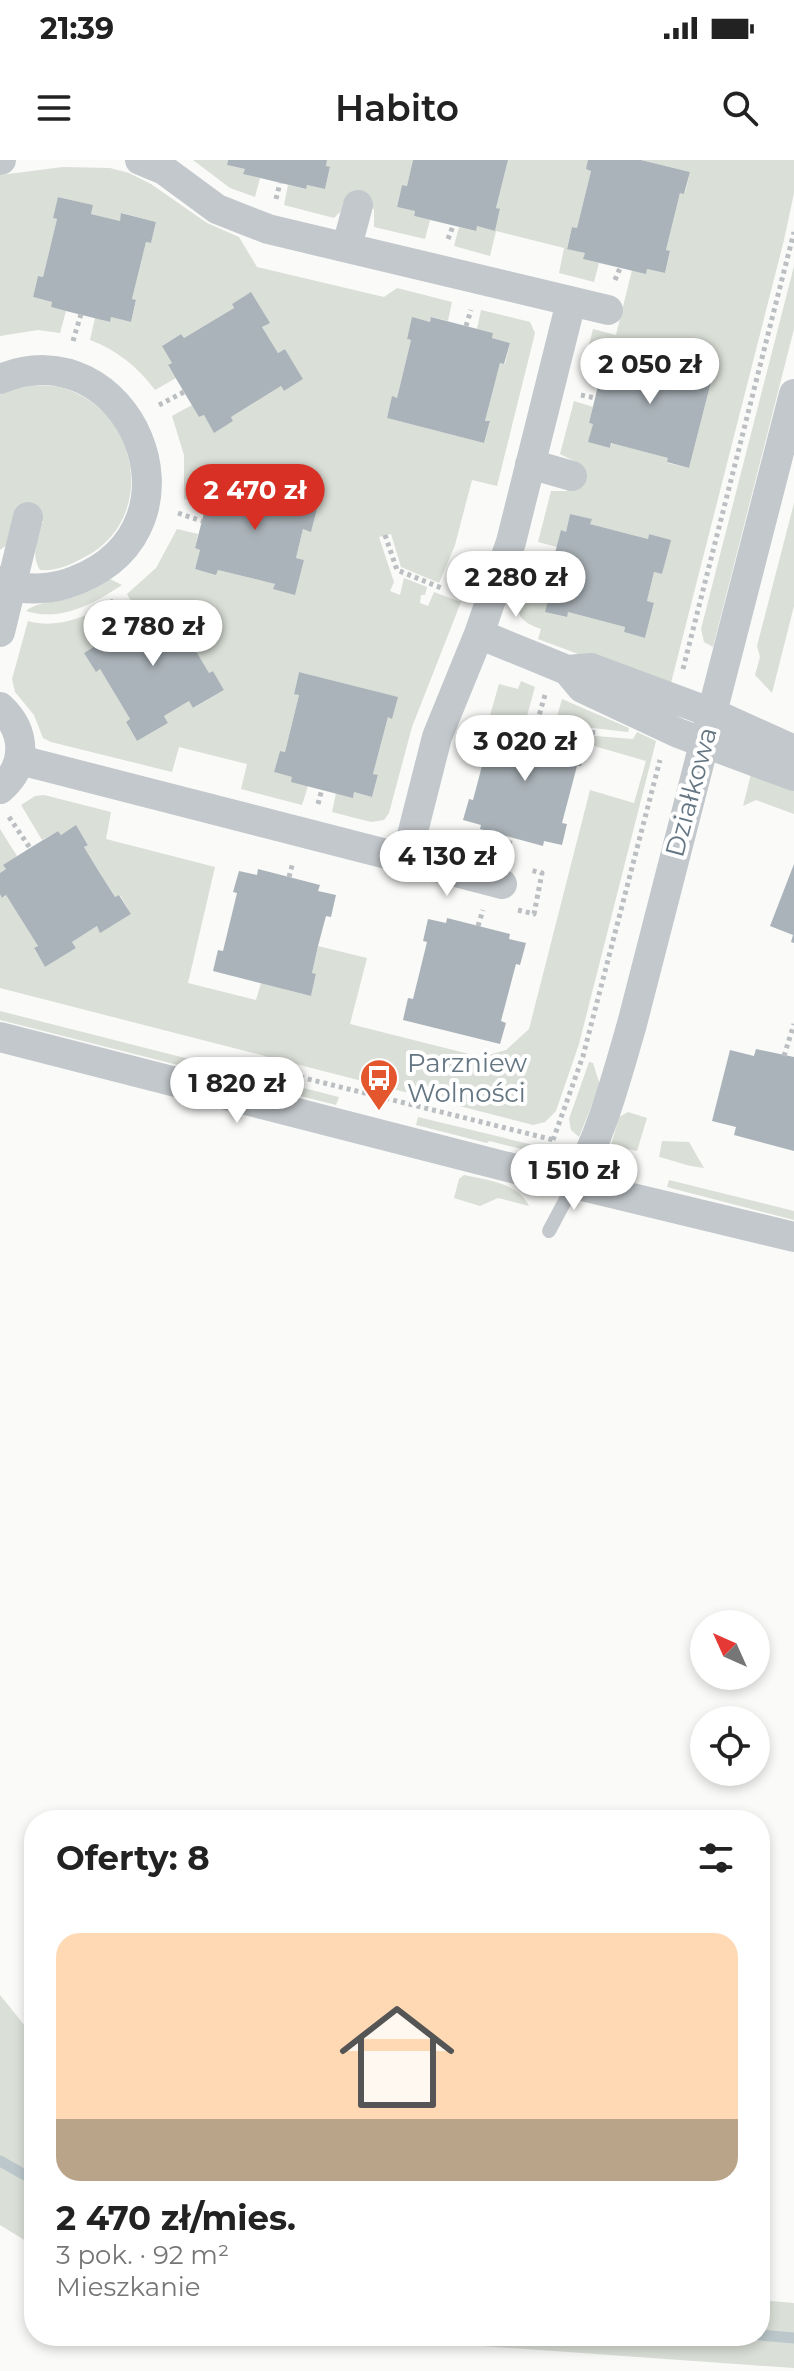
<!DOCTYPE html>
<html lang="pl">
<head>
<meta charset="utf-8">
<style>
  body { margin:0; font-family:Montserrat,sans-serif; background:#f2f2f2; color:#222; height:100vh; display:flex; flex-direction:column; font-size:30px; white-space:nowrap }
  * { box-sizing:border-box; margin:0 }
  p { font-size:26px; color:#767676 }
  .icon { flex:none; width:44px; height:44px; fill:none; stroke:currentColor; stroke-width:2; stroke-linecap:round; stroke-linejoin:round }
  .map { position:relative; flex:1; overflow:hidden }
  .side { position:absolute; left:24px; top:1650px; width:746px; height:536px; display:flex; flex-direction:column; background:#fff; border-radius:32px; box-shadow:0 4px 12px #0003 }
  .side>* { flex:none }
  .needle { width:52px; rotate:315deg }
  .buttons { position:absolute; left:690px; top:1450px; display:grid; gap:16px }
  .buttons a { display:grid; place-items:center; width:80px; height:80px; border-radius:50%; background:#fff; box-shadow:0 4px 12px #0003; font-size:40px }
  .price { position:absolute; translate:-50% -68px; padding:0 18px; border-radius:28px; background:#fff; color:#222; font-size:26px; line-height:52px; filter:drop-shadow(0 2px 4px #0008) }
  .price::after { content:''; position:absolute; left:50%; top:48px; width:24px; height:18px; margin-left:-12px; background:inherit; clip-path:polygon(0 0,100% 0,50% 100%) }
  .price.current { background:#d93025; color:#fff }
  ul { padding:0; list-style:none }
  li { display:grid; align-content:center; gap:16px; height:424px; padding:0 32px }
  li+li { border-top:2px solid #e0e0e0 }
  li span { display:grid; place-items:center; height:248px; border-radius:24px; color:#555 }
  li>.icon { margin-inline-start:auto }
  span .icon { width:144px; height:144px; fill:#fffc; stroke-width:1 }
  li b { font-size:34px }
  h2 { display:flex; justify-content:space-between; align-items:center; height:96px; padding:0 32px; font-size:34px }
  .status { display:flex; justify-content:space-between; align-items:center; height:56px; padding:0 40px; background:#fff; direction:ltr }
  .status svg { height:22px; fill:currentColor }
  header { display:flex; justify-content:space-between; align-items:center; height:104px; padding:0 32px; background:#fff; font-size:36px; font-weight:600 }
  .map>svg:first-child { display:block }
  .green { fill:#dadfd7 }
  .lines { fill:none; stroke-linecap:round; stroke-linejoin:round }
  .stream { stroke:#bbc7cb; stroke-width:11 }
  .building { fill:#aab3b9 }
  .path { stroke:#bbbfc2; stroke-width:5; stroke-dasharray:4 4; stroke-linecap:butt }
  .lane { stroke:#c3c8cc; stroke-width:14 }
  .street { stroke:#c3c8cc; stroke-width:30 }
  .labels { text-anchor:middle; stroke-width:8; stroke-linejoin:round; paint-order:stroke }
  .street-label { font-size:26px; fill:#657683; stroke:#fff }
  .poi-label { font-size:26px; fill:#657683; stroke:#fff; text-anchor:start }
</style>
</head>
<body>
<div class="status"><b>21:39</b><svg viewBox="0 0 49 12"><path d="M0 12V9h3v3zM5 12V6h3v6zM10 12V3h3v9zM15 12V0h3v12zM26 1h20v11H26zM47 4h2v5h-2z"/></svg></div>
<header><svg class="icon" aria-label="menu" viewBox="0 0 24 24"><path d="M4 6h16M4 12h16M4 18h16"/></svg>Habito<svg class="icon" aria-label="search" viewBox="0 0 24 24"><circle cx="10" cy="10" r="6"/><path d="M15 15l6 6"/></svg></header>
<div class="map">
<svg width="794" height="2211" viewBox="0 0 794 2211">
  <rect width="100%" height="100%" fill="#fafaf8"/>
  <path class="green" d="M193,0H228L227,5L245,9L244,14L260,18L255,37L230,28Z
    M327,0H413L407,26L402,25L397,47L415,51L414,56L430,60L425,79L374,67V49L343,42L341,51L334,58L284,45L288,25L305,29L307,25L325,29L330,8L326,6Z
    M508,0H588L591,11L577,68L572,67L567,88L585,93L584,99L599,103L594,122L559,113L564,88L496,71L490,96L454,86L459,67L475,71L477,66L495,71L500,50L496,48Z
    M641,0H794V33L784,80L671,523L650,521L538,479L541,469C504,457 520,438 531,411L549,416L545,432L550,434L546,452L566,457L568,452L625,467L624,472L645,478L654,444L647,441L654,412L662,414L670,380L649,374L648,379L590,364L591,359L570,354L566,372L561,371L557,387L538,382L551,331H567L576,302L560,294L574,241L593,247L589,263L593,264L589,282L610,288L612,283L668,298V303L689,308L714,210L693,205L691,209L635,195V190L614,184L609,202L604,201L600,217L582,213L593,169L616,175L632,110L647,109L665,113L670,92L666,90L680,33H685L690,12Z
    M63,7L110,8L129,13L151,24L207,63L239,77L257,107L384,137L397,128L452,142L448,161L432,157L430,162L412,158L407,179L411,180L397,238L392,237L387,258L484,283L490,262L485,261L500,203L505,204L510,183L492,178L493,173L477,169L481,150L530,162L535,173L497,326L472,320L455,385L439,423L401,407L391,374L379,377L394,422L390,431L400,435L404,418L427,427L425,435H421L420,443L428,446L434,432L461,442L412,567L389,653L384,660L371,662L332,652L336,633L353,637L354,632L372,637L378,616L373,614L388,557L392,558L397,537L299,512L294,533L299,535L285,592L280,591L274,612L292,617L308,626L302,645L241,629L247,604L179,587L172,612L51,582L43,578L34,555L15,532L12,519L28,461C53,468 77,460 100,449L112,470L100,478L102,482L85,493L96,511L100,509L130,559L126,562L137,581L168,563L164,556L189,541L194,548L224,530L213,511L209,513L179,462L182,459L171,441L154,451L138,454L127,434L156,408L177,369L198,374L195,388L200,390L195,409L216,414L218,410L275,424L274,429L295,434L304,400L296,398L303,369L311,371L320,337L299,332L297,336L240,321L241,316L220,311L215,331L210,330L206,345L184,339V295L172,256L192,245L199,257L204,255L214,272L233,261L231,257L281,226L284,231L303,219L285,189L278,193L262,167L269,163L250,133L232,144L234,148L184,178L181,174L163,185L172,203L168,206L176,218L155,230C138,207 117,190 90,180L95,158L109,162L111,157L131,162L136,141L132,139L146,82L151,83L156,62L122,53L120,61L91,54L92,45L59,37L53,58L57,59L43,117L38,116L33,137L52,142L51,147L66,151L60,173L38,170L0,176V15Z
    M794,106V169L713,487L704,482L701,469Z
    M33,225C43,226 54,225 63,228C142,252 158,363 81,399C68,406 56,411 40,410C31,396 37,380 40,364L44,362L13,354L15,358L7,385L0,390V233Z
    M794,343V446L772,533L755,515L760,497L757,486Z
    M110,419L122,425C93,444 61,462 26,451C39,440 59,443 75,437C88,432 99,426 110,419Z
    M521,521L535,527L525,563L508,559L507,564L489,559L499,524L518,529Z
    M562,539L629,568L628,572L584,567L556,560Z
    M637,572L656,581L579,884L556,951L545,962L533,965L0,828V734L3,738L6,735L38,786L34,789L45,807L76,788L72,782L97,766L100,772L131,754L120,735L115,737L84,687L88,684L76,666L61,675L58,671L42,680L21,645L35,636L44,635L111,652L106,679L215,707L188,823L256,840L261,823L311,836L316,815L312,813L318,786L367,798L350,864L481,897L506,890L529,869L590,630L634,643L646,601L570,579L582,575L633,579Z
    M752,610L794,625V654L756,640L743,646Z
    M0,669L17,696L4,706L6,709L0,713Z
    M0,851L339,937L336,945L0,860Z
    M589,902L593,903L600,925L579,977L571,970L569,959Z
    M628,952L647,958L637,991L611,985L619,957Z
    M418,957L562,992L546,995L489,981L487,983L416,965Z
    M662,981L689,982L704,1008C684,1006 677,1001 659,997Z
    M464,1015C487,1020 519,1023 529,1046L498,1038L480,1046L454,1038L459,1019Z
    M669,1020L794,1051V1060L667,1027Z
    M0,1835L34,1877V2086L0,2065Z
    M760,2140L794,2143V2208L340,2176H760Z"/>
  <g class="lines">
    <path class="stream" d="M0,2001L34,2020
      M760,2175L794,2178"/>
  </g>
  <path class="building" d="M228,0H327L326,6L330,7L325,29L307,25L306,29L243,14L245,9L227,5Z
    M413,0H508L496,48L500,49L495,71L477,66L476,71L414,56L415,51L397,47L402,25L407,26Z
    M588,0H641L690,12L684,34L680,33L666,90L670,91L665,113L647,109L646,114L583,99L585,93L567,89L572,67L577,68L591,11L586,9Z
    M58,37L93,45L91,54L120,61L121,53L156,62L151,83L146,82L132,139L136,140L131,162L111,157L110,162L66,151L51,147L52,142L33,137L38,116L43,117L57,59L53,58Z
    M251,132L270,163L262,167L278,193L285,189L303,219L284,231L281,226L231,257L233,261L214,273L204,255L199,257L184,232L168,205L172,203L162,186L181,174L184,178L234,148L232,144Z
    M412,157L430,162L431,157L493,173L492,178L510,183L504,204L500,203L485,261H490L484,283L387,258L392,236L397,238L411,180L407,179Z
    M614,184L636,190L635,195L691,209L693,204L714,210L689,308L667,302L668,298L611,283L610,288L588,282L593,264L589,263L604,201L609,202Z
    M219,311L241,317L240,321L297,336L298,331L320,337L311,372L303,369L296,398L304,400L295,435L273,429L275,424L218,410L216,415L195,409L200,390L195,388L206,345L210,330L215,331Z
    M570,354L592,359L590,364L648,379L649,374L671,380L662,414L654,412L647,441L654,443L645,478L624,472L625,467L568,452L567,457L545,452L550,434L545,432L561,370L566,372Z
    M171,440L182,460L179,462L209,513L213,511L224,530L193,548L189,541L164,556L168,563L137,581L126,562L130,559L100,509L96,512L84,493L102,482L99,478L151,446L154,451Z
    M299,512L398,537L392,559L388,557L373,614L378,615L372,637L354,632L353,638L291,622L292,617L274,612L280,591L285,592L299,535L294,534Z
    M489,560L507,565L509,560L570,575L569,580L587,585L581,606H577L562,663L567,664L562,685L544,681L543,686L480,669L481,665L463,660L469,639L473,640L488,583L483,582Z
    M76,665L88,685L84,687L98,710L115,737L119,735L131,754L100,773L97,766L72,782L76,788L45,807L34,788L38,786L21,759L6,735L2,738L0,734V713L6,709L3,705L30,688L58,671L61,675Z
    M794,704V783L791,782L793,775L770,766Z
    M258,709L320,725L318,731L336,735L331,757L326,756L318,786L312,813L316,814L311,836L213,811L218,790L223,791L237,733L233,732L239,711L257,715Z
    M447,758L510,774L509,779L526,783L520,805L516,804L501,861L506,863L500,884L403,860L408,838L413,839L427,782L423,781L428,759L446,763Z
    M756,889L794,897V991L734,975L736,967L712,961L730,890L754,896Z"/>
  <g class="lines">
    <path class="path" d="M276,39L280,23
      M448,79L453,66
      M615,120L620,108
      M466,166L471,150
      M73,181L81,154
      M581,235L595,238
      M159,245L184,232
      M178,353L202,361
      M385,375L397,410L444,429
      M539,401L552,406
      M110,440L124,463
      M683,509L794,72
      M545,535L538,559L585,572L597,573
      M318,644L322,629
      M9,657L30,688
      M507,692L511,677
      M289,717L293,702
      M518,750L534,754L542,713L530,710
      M478,766L483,750
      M784,896L794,864
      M300,917L554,980
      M553,980L583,896L660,600"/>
    <path class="lane" d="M549,1071L574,1024"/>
    <path class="street" d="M0,0H1
      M140,0L164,10L217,49L268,69L608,150
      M347,86L358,45
      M0,219C127,166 215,364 77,420C54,430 22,432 0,421
      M530,304L572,316
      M0,472L28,357
      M479,474L567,510L591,508L712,553L794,590
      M567,510L582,528L678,573L794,616
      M0,547C26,571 28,605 0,629
      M20,600L406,699L437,577L479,474L511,382L571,142
      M406,699L502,724
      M0,877L574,1024L794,1077
      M574,1024C602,974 616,919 632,864L794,234"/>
  </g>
  <defs>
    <symbol id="bus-pin" viewBox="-11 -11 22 30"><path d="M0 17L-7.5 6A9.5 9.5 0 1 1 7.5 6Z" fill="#e4572e" stroke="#fff"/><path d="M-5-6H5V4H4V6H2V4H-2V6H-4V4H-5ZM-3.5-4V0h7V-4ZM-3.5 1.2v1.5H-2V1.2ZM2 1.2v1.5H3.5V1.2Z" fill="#fff"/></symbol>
  </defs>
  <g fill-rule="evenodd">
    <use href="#bus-pin" x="357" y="896" width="44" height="60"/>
  </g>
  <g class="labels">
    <g class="street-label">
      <text transform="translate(691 632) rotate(-75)" y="9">Działkowa</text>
    </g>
    <g class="poi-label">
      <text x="407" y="912">Parzniew<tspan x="407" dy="30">Wolności</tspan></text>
    </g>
  </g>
</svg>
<div class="buttons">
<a><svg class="needle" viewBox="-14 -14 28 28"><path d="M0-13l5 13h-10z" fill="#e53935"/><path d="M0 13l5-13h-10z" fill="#767676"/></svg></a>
<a><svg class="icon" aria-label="locate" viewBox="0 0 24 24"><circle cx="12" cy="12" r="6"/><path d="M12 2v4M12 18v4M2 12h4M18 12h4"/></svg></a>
</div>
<b class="price" style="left:650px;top:246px">2 050 zł</b>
<b class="price current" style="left:255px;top:372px">2 470 zł</b>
<b class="price" style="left:516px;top:459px">2 280 zł</b>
<b class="price" style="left:153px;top:508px">2 780 zł</b>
<b class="price" style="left:525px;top:623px">3 020 zł</b>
<b class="price" style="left:447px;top:738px">4 130 zł</b>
<b class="price" style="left:237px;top:965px">1 820 zł</b>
<b class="price" style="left:574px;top:1052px">1 510 zł</b>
<section class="side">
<h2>Oferty: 8<svg class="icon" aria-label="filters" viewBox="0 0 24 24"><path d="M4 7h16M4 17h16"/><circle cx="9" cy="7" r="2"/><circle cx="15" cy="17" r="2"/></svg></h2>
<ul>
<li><span style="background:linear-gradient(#ffd9b3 75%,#b9a48a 0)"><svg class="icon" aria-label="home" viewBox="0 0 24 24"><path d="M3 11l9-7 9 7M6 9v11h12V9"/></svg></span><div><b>2 470 zł/mies.</b><p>3 pok. · 92 m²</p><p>Mieszkanie</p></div></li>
</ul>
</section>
</div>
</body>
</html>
